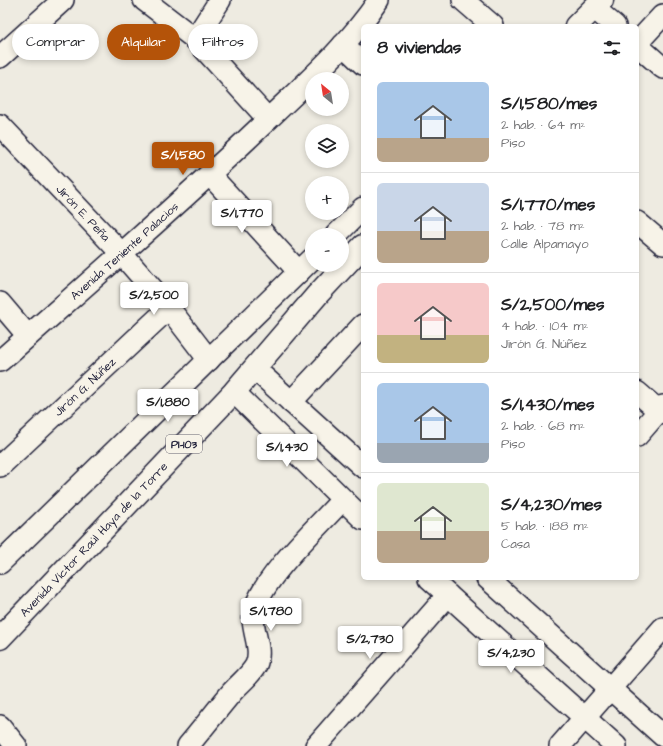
<!DOCTYPE html>
<html lang="es">
<head>
<meta charset="utf-8">
<style>
  body { margin:0; font-family:"Architects Daughter",sans-serif; background:#f2f2f2; color:#202124; height:100vh; display:flex; flex-direction:column; font-size:15px; white-space:nowrap }
  * { box-sizing:border-box; margin:0 }
  p { font-size:13px; color:#757577 }
  .icon { flex:none; width:22px; height:22px; fill:none; stroke:currentColor; stroke-width:2; stroke-linecap:round; stroke-linejoin:round }
  .map { position:relative; flex:1; overflow:hidden }
  .side { position:absolute; left:361px; top:24px; width:278px; height:556px; display:flex; flex-direction:column; background:#fff; border-radius:6px; box-shadow:0 2px 6px #0003 }
  .side>* { flex:none }
  .banner { position:absolute; left:12px; top:24px; width:289px; height:36px; display:flex; gap:8px }
  .needle { width:26px; rotate:330deg }
  .fabs { position:absolute; left:305px; top:72px; display:grid; gap:8px }
  .fabs a { display:grid; place-items:center; width:44px; height:44px; border-radius:50%; background:#fff; box-shadow:0 2px 6px #0003; font-size:20px }
  .price { position:absolute; translate:-50% -34px; padding:0 9px; border-radius:4px; background:#fff; color:#222; font-size:13px; line-height:26px; filter:drop-shadow(0 1px 2px #0008) }
  .price::after { content:''; position:absolute; left:50%; top:24px; width:12px; height:9px; margin-left:-6px; background:inherit; clip-path:polygon(0 0,100% 0,50% 100%) }
  .price.current { background:#b45309; color:#fff }
  ul { padding:0; list-style:none }
  li { display:flex; align-items:center; gap:12px; height:100px; padding:0 16px }
  li+li { border-top:1px solid #e0e0e0 }
  li span { display:grid; place-items:center; flex:none; width:112px; height:80px; border-radius:6px; color:#555 }
  li>.icon { margin-inline-start:auto }
  span .icon { width:48px; height:48px; fill:#fffc; stroke-width:1 }
  li b { font-size:17px }
  h2 { display:flex; justify-content:space-between; align-items:center; height:48px; padding:0 16px; font-size:17px }
  .tag { padding:0 14px; border-radius:18px; background:#fff; box-shadow:0 2px 6px #0003; font-size:14px; line-height:36px }
  .tag.current { background:#b45309; color:#fff }
  .map>svg:first-child { display:block }
  .lines { fill:none; stroke-linecap:round; stroke-linejoin:round }
  .minor-casing { stroke:#22223b; stroke-width:24 }
  .major-casing { stroke:#22223b; stroke-width:25 }
  .minor { stroke:#f7f3e8; stroke-width:21 }
  .major { stroke:#f7f3e8; stroke-width:22 }
  .labels { text-anchor:middle; stroke-width:3; stroke-linejoin:round; paint-order:stroke }
  .shield { fill:#f7f3e8; stroke:#62616f; stroke-width:1 }
  .shield-label { font-size:11px; font-weight:bold; fill:#22223b }
  .street-label { font-size:12px; fill:#22223b; stroke:#f7f3e8 }
</style>
</head>
<body>
<div class="map">
<svg width="663" height="746" viewBox="0 0 663 746">
  <rect width="100%" height="100%" fill="#eeebe1"/>
  <filter id="ink" filterUnits="userSpaceOnUse"><feTurbulence type="fractalNoise" baseFrequency=".025" numOctaves="2"/><feDisplacementMap in="SourceGraphic" scale="8" xChannelSelector="R" yChannelSelector="G"/><feConvolveMatrix kernelMatrix="1 2 1 2 8 2 1 2 1" color-interpolation-filters="sRGB"/></filter>
  <g filter="url(#ink)">
    <g class="lines">
      <defs>
        <g id="minor">
          <path d="M144,0L195,39L268,119"/>
          <path d="M463,0L493,26"/>
          <path d="M594,8L615,26"/>
          <path d="M195,39L220,0"/>
          <path d="M637,43L663,15"/>
          <path d="M343,45L363,64"/>
          <path d="M637,45L663,68"/>
          <path d="M0,57L63,0"/>
          <path id="s1" d="M0,125L121,253L169,308L209,360"/>
          <path d="M210,175L299,272"/>
          <path d="M637,222L663,244"/>
          <path d="M336,235L363,208"/>
          <path d="M0,303L28,336"/>
          <path id="s2" d="M0,361C87,284 175,208 259,128C301,87 346,49 379,0"/>
          <path d="M255,369L363,467"/>
          <path d="M234,392L363,519"/>
          <path d="M637,392L659,411"/>
          <path d="M291,402L363,325"/>
          <path d="M637,436L663,406"/>
          <path id="s3" d="M0,466L169,308"/>
          <path d="M0,563L312,259"/>
          <path d="M429,578L616,746"/>
          <path d="M487,578L663,736"/>
          <path d="M0,726L16,746"/>
          <path d="M188,746C203,728 217,710 232,692C240,683 250,676 256,665C264,646 248,627 255,608C266,574 317,528 342,500"/>
          <path d="M316,746L448,595"/>
          <path d="M560,746L663,628"/>
        </g>
        <g id="major">
          <path d="M576,26L602,0"/>
          <path id="s4" d="M0,638L234,392L318,294L363,246"/>
        </g>
      </defs>
      <use href="#minor" class="minor-casing"/>
      <use href="#major" class="major-casing"/>
      <use href="#minor" class="minor"/>
      <use href="#major" class="major"/>
    </g>
  </g>
  <g class="labels">
    <rect class="shield" x="166" y="435" width="36" height="18" rx="3"/>
    <g class="shield-label">
      <text x="184" y="448">PI-103</text>
    </g>
    <g class="street-label">
      <text dy="4" stroke="none"><textPath href="#s1" startOffset="121">Jirón E. Peña</textPath></text>
      <text dy="4" stroke="none"><textPath href="#s2" startOffset="166">Avenida Teniente Palacios</textPath></text>
      <text dy="4" stroke="none"><textPath href="#s3" startOffset="116">Jirón G. Núñez</textPath></text>
      <text dy="4" stroke="none"><textPath href="#s4" startOffset="136">Avenida Víctor Raúl Haya de la Torre</textPath></text>
    </g>
  </g>
</svg>
<div class="fabs">
<a><svg class="needle" viewBox="-14 -14 28 28"><path d="M0-13l5 13h-10z" fill="#e53935"/><path d="M0 13l5-13h-10z" fill="#757577"/></svg></a>
<a><svg class="icon" aria-label="layers" viewBox="0 0 24 24"><path d="M12 4l9 5-9 5-9-5zM3 14l9 5 9-5"/></svg></a>
<a>+</a>
<a>−</a>
</div>
<b class="price current" style="left:183px;top:176px">S/1,580</b>
<b class="price" style="left:242px;top:234px">S/1,770</b>
<b class="price" style="left:154px;top:316px">S/2,500</b>
<b class="price" style="left:168px;top:423px">S/1,880</b>
<b class="price" style="left:287px;top:468px">S/1,430</b>
<b class="price" style="left:271px;top:632px">S/1,780</b>
<b class="price" style="left:370px;top:660px">S/2,730</b>
<b class="price" style="left:511px;top:674px">S/4,230</b>
<div class="banner">
<a class="tag">Comprar</a>
<a class="tag current">Alquilar</a>
<a class="tag">Filtros</a>
</div>
<section class="side">
<h2>8 viviendas<svg class="icon" aria-label="filters" viewBox="0 0 24 24"><path d="M4 7h16M4 17h16"/><circle cx="9" cy="7" r="2"/><circle cx="15" cy="17" r="2"/></svg></h2>
<ul>
<li><span style="background:linear-gradient(#a9c7e8 70%,#b9a48a 0)"><svg class="icon" aria-label="home" viewBox="0 0 24 24"><path d="M3 11l9-7 9 7M6 9v11h12V9"/></svg></span><div><b>S/1,580/mes</b><p>2 hab. · 64 m²</p><p>Piso</p></div></li>
<li><span style="background:linear-gradient(#c9d6e8 60%,#b9a48a 0)"><svg class="icon" aria-label="home" viewBox="0 0 24 24"><path d="M3 11l9-7 9 7M6 9v11h12V9"/></svg></span><div><b>S/1,770/mes</b><p>2 hab. · 78 m²</p><p>Calle Alpamayo</p></div></li>
<li><span style="background:linear-gradient(#f6c9c9 65%,#c2b280 0)"><svg class="icon" aria-label="home" viewBox="0 0 24 24"><path d="M3 11l9-7 9 7M6 9v11h12V9"/></svg></span><div><b>S/2,500/mes</b><p>4 hab. · 104 m²</p><p>Jirón G. Núñez</p></div></li>
<li><span style="background:linear-gradient(#a9c7e8 75%,#9aa5b1 0)"><svg class="icon" aria-label="home" viewBox="0 0 24 24"><path d="M3 11l9-7 9 7M6 9v11h12V9"/></svg></span><div><b>S/1,430/mes</b><p>2 hab. · 68 m²</p><p>Piso</p></div></li>
<li><span style="background:linear-gradient(#dfe7d0 60%,#b9a48a 0)"><svg class="icon" aria-label="home" viewBox="0 0 24 24"><path d="M3 11l9-7 9 7M6 9v11h12V9"/></svg></span><div><b>S/4,230/mes</b><p>5 hab. · 188 m²</p><p>Casa</p></div></li>
</ul>
</section>
</div>
</body>
</html>
